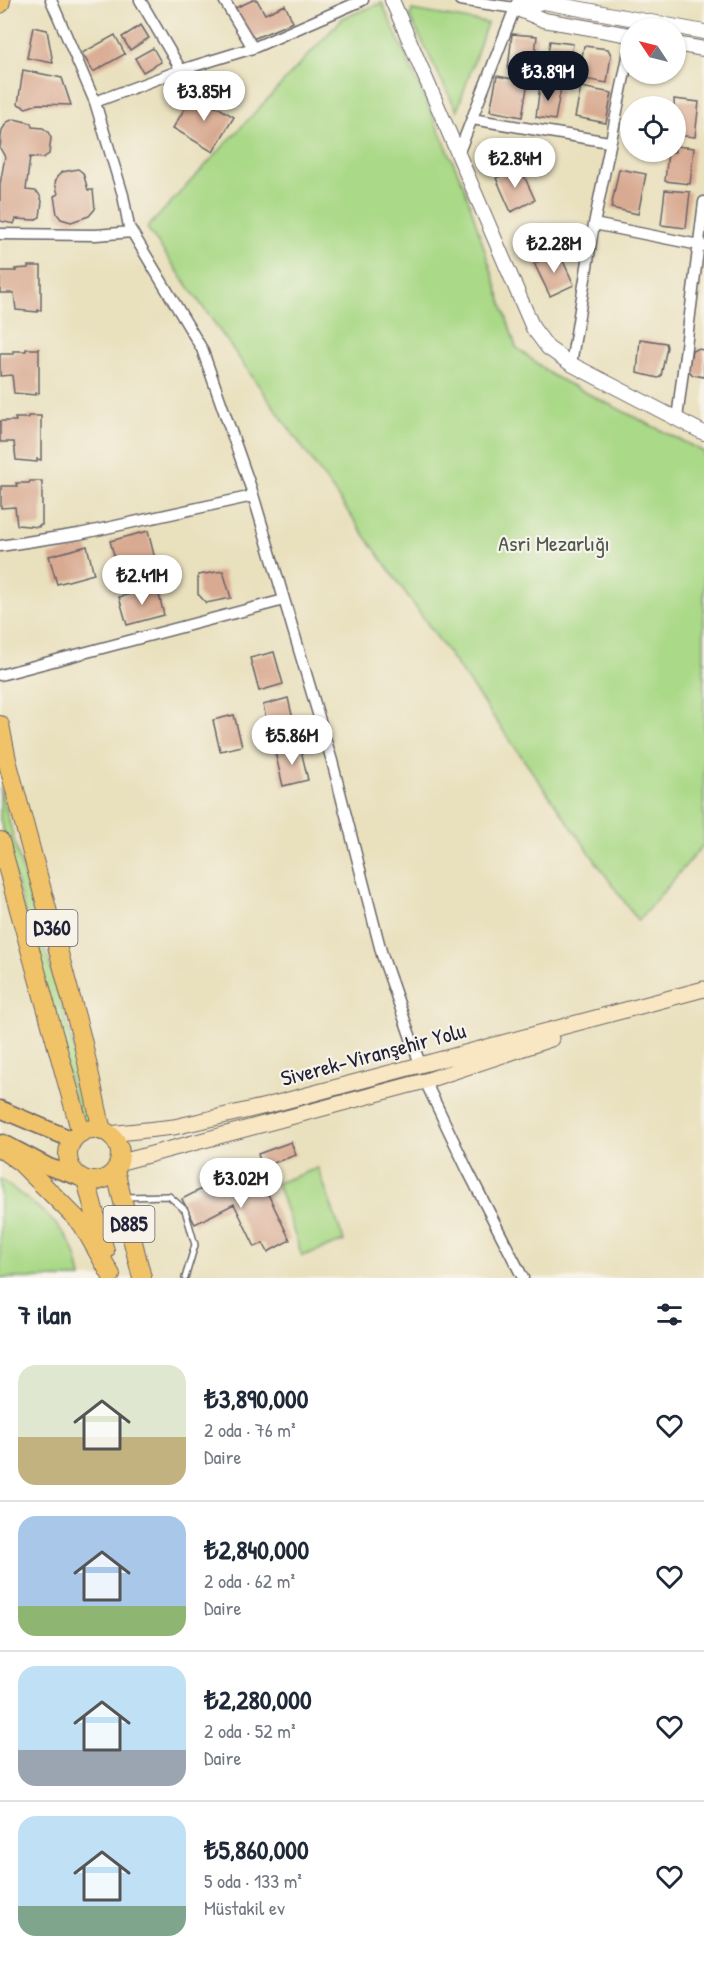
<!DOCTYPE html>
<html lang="tr">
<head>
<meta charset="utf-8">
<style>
  body { margin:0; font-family:"Patrick Hand",sans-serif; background:#f6f6f7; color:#1f2937; height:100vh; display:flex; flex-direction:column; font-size:22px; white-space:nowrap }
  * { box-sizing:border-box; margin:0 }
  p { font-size:20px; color:#747a83 }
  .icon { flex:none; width:33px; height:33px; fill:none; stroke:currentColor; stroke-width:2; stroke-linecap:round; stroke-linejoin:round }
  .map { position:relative; height:1278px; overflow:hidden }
  .drawer { display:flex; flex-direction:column; background:#fff; flex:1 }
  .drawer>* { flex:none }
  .needle { width:39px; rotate:305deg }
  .controls { position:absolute; left:620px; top:18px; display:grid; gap:12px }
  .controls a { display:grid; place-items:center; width:66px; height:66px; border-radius:50%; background:#fff; box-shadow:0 2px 4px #0004; font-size:30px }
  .price { position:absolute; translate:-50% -51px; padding:0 14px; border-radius:21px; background:#fff; color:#222; font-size:20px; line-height:39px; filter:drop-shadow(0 2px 3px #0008) }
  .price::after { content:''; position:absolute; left:50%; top:36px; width:18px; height:14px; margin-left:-9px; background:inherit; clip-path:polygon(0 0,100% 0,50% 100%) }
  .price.active { background:#111827; color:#fff }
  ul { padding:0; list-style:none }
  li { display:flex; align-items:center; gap:18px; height:150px; padding:0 18px }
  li+li { border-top:2px solid #e0e1e3 }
  li span { display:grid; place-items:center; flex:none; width:168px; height:120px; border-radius:18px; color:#555 }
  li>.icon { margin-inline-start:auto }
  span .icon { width:72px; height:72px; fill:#fffc; stroke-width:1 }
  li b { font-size:26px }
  h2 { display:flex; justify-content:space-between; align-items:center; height:72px; padding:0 18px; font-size:26px }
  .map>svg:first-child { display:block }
  .green { fill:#aad987; stroke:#667e61; stroke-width:1.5 }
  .building { fill:#d9aa92 }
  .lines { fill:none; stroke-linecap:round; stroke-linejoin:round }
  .service-casing { stroke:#686468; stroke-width:8 }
  .minor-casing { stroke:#686468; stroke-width:13 }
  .tertiary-casing { stroke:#686468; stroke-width:16 }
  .secondary-casing { stroke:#686468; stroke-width:17 }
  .primary-casing { stroke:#686468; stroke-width:19 }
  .trunk-casing { stroke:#686468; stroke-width:20 }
  .service { stroke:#fff; stroke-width:5 }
  .minor { stroke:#fff; stroke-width:10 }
  .tertiary { stroke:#fff; stroke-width:14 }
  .secondary { stroke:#f9e7c3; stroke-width:15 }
  .primary { stroke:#f1c369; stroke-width:16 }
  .trunk { stroke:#f1c369; stroke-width:18 }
  .labels { text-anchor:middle; stroke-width:4.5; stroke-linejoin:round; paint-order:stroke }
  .shield { fill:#f7f3e8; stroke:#62616f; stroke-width:1.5 }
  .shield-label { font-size:21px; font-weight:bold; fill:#22223b }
  .park-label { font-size:22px; fill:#4b5952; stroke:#f7f3e8 }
  .street-label { font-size:22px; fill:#22223b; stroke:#f7f3e8 }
</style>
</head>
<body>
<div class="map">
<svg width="704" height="1278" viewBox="0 0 704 1278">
  <rect width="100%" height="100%" fill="#f7f3e8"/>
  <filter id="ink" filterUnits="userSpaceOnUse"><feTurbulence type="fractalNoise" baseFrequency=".0167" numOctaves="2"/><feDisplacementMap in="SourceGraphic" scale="12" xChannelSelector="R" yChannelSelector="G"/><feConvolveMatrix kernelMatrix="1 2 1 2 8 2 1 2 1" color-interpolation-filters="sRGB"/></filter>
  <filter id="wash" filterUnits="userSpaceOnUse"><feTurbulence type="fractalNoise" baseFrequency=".008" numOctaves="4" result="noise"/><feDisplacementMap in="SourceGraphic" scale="24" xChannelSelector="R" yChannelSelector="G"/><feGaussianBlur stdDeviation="1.35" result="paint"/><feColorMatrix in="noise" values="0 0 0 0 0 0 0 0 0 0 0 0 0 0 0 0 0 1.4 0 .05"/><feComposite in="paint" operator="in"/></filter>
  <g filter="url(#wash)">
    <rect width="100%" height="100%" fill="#e9e0bd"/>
    <path class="green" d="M382,3L464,186L516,347L553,376L704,452V844L638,921L147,228L343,18Z
      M412,10L487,23L457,111L410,17Z
      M0,787L21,866L96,1124H81L0,820Z
      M318,1168L344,1241L302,1256L277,1183Z
      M0,1179C26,1199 56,1217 72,1246C77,1255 79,1268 81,1278H0Z"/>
    <g id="blocks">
      <path class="building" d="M253,0H257L265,14L285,5L293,22L255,38H250L233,9Z
        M141,25L149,38L130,50L122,37Z
        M33,27L47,30L53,63L27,58Z
        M512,34L537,36L533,72L508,69Z
        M115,35L125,54L93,72L82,53Z
        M550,41L573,44L568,76L545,73Z
        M584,46L608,49L611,55L607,83L578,78Z
        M153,48L161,62L143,72L135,58Z
        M23,70L62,78L71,105L38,104L26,108L18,104Z
        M497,76L528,82L522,117L490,111Z
        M540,85L561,88L555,120L536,117Z
        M581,87L612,93L606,123L575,117Z
        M194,93L234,117L213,152L173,128Z
        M674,99L699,102L695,137L675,135Z
        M14,119L31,123L32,127L43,128L48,132L51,138L49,154L43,158L30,157L26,190L35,191L39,194L42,201L40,217L34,220L16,219L14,224L0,221V184L5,157L0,148L2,130L7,122Z
        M675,146L694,148L690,184L665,181L668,152H675Z
        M520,167L535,200L511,212L496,178Z
        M78,169L83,173L88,190H93L95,209L89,216L71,222L61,219L57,214L54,196L58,194L55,183L57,177L62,172Z
        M619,169L646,174L638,214L611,208Z
        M665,190L690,192L686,228L661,225Z
        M559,252L574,285L550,296L534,263Z
        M28,266H41V310H38V312L16,310L14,293H0V271H16L15,269L28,268Z
        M640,339L666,343L667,347L661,376L658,378L637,373Z
        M26,349H39V393H36V395L14,393L12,375L0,376V354H14L13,351H26Z
        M697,349L704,350V377L693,375L688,370L692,351Z
        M28,416H41V460L37,459V462L16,460L14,442H0V421H16L15,418H28Z
        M30,481H42V525H39V527L17,525L15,507L1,508V486H17L16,483H29Z
        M148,531L155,559L118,569L110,541Z
        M87,546L94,574L57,584L49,556Z
        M223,571L231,598L206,603L198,594V575Z
        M157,587L164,615L127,625L119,597Z
        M274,652L283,684L259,691L250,658Z
        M288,698L296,732L271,739L263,705Z
        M234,715L242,746L220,751L213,720Z
        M300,746L308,780L283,786L275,752Z
        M291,1142L296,1155L262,1167L258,1154Z
        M239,1173L242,1183L252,1179L259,1191L265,1188L290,1240L268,1252L263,1243L255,1247L234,1204L195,1224L182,1199L221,1179Z"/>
    </g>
  </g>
  <g filter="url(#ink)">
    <use href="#blocks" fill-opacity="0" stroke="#686468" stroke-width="1.5"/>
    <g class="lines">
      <defs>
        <path id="service" d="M125,1197L169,1196L185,1210L195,1245L185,1278"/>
        <path id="minor" d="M51,0L95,102L181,70L140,0
          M460,0L515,8
          M253,48L363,0
          M181,70L253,48L224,0
          M95,102L123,195L129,227L202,349L251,488L332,761L382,955L420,1064
          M472,119L609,142
          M459,152L518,0
          M594,224L704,246
          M0,234L96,235L132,232
          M571,364L594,224L630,47
          M677,419L704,202
          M0,546L79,534L253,496
          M0,675L284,600
          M425,1081L467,1169L523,1278"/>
        <path id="tertiary" d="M392,0L533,328L548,348L571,364L704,433
          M515,8L544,2L704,32
          M515,8L544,20L630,35
          M675,44L704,49"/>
        <path id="secondary" d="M109,1134L174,1127L266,1106L704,989
          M118,1163L425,1081L551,1039"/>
        <path id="primary" d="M0,1109L73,1140
          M3,1143L49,1167L79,1177"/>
        <path id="trunk" d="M0,4L1,0
          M0,725L7,760L82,1039L102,1131
          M0,841L81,1133
          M68 1155a26 26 0 1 1 52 0a26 26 0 1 1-52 0Z
          M0,1148L20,1162L82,1224L111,1275
          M115,1170L142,1278
          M86,1180L105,1251"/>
      </defs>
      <use href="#service" class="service-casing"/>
      <use href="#minor" class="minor-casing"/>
      <use href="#tertiary" class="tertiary-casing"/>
      <use href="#secondary" class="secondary-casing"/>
      <use href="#primary" class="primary-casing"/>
      <use href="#trunk" class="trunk-casing"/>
      <use href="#service" class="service"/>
      <use href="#minor" class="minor"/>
      <use href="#tertiary" class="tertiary"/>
      <use href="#secondary" class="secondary"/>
      <use href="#primary" class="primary"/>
      <use href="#trunk" class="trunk"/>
    </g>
  </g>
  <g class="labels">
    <g class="shield">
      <rect x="26.5" y="910" width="51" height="36" rx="4.5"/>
      <rect x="103.5" y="1206" width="51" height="36" rx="4.5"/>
    </g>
    <g class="shield-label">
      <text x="52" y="935">D360</text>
      <text x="129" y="1231">D885</text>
    </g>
    <g class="park-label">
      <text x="554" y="551">Asri Mezarlığı</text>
    </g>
    <g class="street-label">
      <text transform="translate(373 1054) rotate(-15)" y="8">Siverek-Viranşehir Yolu</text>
    </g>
  </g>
</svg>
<div class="controls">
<a><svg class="needle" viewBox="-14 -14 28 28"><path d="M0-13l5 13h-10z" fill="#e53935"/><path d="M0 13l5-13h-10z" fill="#747a83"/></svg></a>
<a><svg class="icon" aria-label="locate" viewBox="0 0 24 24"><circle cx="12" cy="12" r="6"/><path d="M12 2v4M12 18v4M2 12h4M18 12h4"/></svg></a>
</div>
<b class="price active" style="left:548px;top:102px">₺3.89M</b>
<b class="price" style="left:204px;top:122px">₺3.85M</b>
<b class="price" style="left:515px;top:189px">₺2.84M</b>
<b class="price" style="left:554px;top:274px">₺2.28M</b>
<b class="price" style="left:142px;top:606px">₺2.41M</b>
<b class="price" style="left:292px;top:766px">₺5.86M</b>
<b class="price" style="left:241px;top:1209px">₺3.02M</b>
</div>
<section class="drawer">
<h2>7 ilan<svg class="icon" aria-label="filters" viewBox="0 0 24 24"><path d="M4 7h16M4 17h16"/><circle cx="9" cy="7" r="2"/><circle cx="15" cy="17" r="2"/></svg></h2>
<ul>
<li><span style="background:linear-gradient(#dfe7d0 60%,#c2b280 0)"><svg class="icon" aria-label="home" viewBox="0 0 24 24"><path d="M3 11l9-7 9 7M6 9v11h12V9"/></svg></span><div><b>₺3,890,000</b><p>2 oda · 76 m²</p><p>Daire</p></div><svg class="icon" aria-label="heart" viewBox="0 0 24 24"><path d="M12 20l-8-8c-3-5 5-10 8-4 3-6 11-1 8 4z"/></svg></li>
<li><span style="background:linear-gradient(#a9c7e8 75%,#8fb573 0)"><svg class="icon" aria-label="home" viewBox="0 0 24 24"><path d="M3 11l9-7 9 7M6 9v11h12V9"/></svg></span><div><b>₺2,840,000</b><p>2 oda · 62 m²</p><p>Daire</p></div><svg class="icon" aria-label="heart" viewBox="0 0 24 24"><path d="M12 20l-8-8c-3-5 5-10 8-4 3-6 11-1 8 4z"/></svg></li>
<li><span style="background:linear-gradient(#bfe0f5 70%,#9aa5b1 0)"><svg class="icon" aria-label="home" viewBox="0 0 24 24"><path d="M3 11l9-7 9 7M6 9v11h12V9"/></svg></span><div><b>₺2,280,000</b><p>2 oda · 52 m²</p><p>Daire</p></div><svg class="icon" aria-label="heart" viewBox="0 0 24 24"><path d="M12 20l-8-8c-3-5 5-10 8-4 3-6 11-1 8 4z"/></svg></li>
<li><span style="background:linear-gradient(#bfe0f5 75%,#7fa58c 0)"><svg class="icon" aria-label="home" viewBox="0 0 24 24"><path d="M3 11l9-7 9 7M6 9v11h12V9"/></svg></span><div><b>₺5,860,000</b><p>5 oda · 133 m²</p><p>Müstakil ev</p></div><svg class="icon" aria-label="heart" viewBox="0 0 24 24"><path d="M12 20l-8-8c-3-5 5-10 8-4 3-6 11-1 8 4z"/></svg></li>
</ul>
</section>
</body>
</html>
